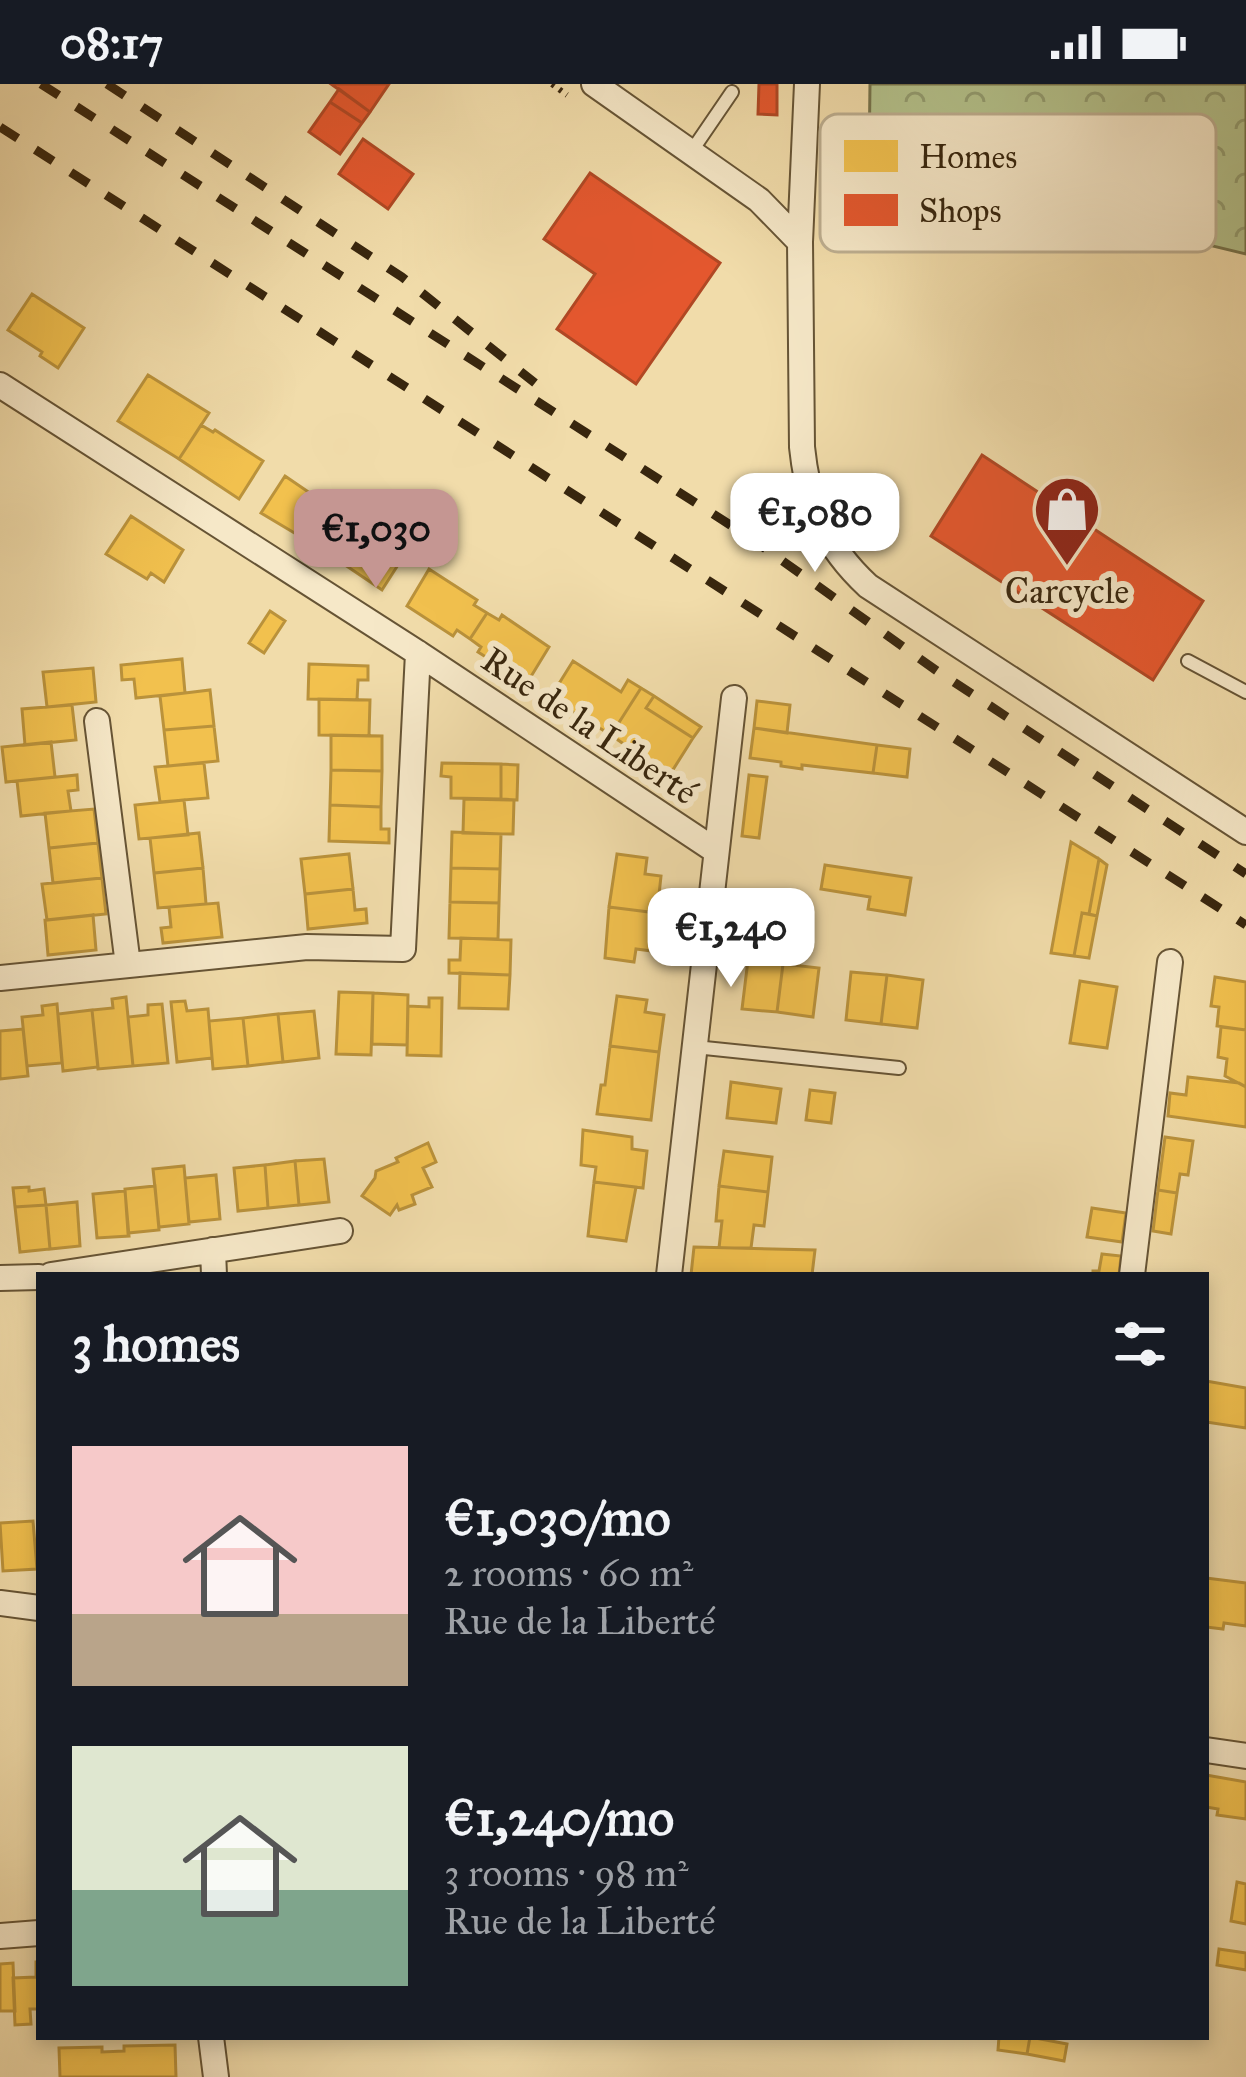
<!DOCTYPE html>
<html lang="en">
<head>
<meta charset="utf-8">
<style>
  body { margin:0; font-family:"IM FELL Great Primer",serif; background:#242831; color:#f1f3f6; height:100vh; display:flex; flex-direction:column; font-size:45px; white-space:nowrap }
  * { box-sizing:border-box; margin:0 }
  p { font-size:39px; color:#9ea1a6 }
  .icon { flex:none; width:66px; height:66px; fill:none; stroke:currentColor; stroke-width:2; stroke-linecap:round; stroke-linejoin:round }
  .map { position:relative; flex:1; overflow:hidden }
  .details { position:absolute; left:36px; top:1188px; width:1173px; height:768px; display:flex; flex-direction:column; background:#171b24; border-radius:0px; box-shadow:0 6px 18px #0003 }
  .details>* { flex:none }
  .price { position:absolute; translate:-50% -102px; padding:0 27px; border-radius:24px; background:#fff; color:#222; font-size:39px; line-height:78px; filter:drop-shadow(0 3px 6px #0008) }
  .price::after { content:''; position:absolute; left:50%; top:72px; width:36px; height:27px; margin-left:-18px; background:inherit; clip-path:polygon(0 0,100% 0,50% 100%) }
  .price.current { background:#c59692; color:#111 }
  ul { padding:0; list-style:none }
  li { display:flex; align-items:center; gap:36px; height:300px; padding:0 36px }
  li span { display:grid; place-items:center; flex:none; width:336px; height:240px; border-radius:0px; color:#555 }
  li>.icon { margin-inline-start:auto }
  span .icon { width:144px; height:144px; fill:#fffc; stroke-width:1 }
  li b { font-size:51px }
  h2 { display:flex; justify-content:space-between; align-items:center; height:144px; padding:0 36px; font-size:51px }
  .status { display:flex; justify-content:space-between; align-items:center; height:84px; padding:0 60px; background:#171b24; direction:ltr }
  .status svg { height:33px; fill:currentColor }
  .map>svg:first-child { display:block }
  .forest { fill:url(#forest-crowns); stroke:#76744d; stroke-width:3 }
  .homes { fill:#f2c14e; stroke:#ba923b; stroke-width:3 }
  .shops { fill:#e4572e; stroke:#b04824; stroke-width:3 }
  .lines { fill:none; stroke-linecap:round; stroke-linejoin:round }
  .lane-casing { stroke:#665435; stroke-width:16 }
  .street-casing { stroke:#665435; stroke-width:28 }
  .path { stroke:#38260e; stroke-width:6; stroke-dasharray:3 6; stroke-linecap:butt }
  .lane { stroke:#f6e8c8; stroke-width:12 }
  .street { stroke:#f6e8c8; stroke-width:24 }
  .rail { stroke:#38260e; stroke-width:9; stroke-dasharray:21 21; stroke-linecap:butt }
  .labels { text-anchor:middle; stroke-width:12; stroke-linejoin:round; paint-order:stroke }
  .poi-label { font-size:36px; fill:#38260e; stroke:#f6e8c8 }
  .street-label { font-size:36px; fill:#38260e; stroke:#f6e8c8 }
  .key { fill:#f6e8c8; stroke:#bdae90; stroke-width:3 }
  .key-label { font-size:33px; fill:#38260e }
</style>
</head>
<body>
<div class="status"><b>08:17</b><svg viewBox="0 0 49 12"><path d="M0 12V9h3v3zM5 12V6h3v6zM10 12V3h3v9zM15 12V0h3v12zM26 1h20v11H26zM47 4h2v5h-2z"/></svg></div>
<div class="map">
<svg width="1246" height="1993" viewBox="0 0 1246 1993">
  <defs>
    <pattern id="forest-crowns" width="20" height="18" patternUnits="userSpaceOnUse" patternTransform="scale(3)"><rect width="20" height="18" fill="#b4c28c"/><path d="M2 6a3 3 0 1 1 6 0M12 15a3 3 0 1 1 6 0" fill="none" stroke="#939d71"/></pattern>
  </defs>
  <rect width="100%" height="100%" fill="#f1dcaa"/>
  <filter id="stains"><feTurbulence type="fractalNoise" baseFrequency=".00167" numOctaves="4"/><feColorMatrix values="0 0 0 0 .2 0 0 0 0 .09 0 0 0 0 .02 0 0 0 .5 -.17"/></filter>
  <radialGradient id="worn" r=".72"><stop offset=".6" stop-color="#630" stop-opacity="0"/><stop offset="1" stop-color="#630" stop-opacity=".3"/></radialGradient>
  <path class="forest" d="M870,0H1246V170L869,79Z"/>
  <path class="homes" d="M32,210L84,244L58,284L40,272L42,268L8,246Z
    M148,291L209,329L179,375L118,337Z
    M201,341L213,348L215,346L263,377L239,415L179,375Z
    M285,392L345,433L323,466L261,429Z
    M131,432L183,466L164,498L151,489L147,495L106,470Z
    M345,433L405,470L382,506L323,466Z
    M429,485L477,516L474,521L487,529L470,555L457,546L453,552L407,522Z
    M270,527L285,537L264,569L249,559Z
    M487,529L499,536L502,531L549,563L527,599L478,568L481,563L470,555Z
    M182,575L185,609L136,614L134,595L122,596L121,581Z
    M573,577L621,608L628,596L641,604L611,651L550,614Z
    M309,580L368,582V596H358L357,616L308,615Z
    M93,584L96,618L47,623L43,588Z
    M641,604L654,612L646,624L693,654L669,692L611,651Z
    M210,606L214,642L164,646L160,612Z
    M654,612L701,643L693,654L646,624Z
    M319,615L370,616L369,652L319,651Z
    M757,617L790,621L787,649L754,644Z
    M72,621L76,656L25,661L22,625Z
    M214,642L218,677L168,682L164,646Z
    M754,644L877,661L873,689L802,681V685L781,682V678L750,674Z
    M331,651L382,652V687L331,686Z
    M51,658L55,693L6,698L2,663Z
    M877,661L910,665L907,693L873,689Z
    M204,679L208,714L160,718L155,683Z
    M442,679L501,680V715L451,714V693L441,692Z
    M501,680L518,681L517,716L501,715Z
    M331,686L382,687L381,723L330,721Z
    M77,691L78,706L68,707L71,727L21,732L17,697Z
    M749,691L767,693L759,754L742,752Z
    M464,715L514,716L513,750L463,749Z
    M184,716L188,751L139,755L135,721Z
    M330,721L381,723V745H389V759L329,757Z
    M94,725L98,759L49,764L45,729Z
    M452,748L501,750L500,785L451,784Z
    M199,749L203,784L154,789L150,754Z
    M1071,758L1099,775L1089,830L1082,829L1074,872L1051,869Z
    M98,759L102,794L53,799L49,764Z
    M349,770L353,805L305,810L301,775Z
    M617,770L647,774L645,790L661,792L657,829L609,823Z
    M1099,775L1107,781L1097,832L1089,830Z
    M825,781L911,794L905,831L868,825L870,813L821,805Z
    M203,784L206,820L158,824L154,789Z
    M451,784L500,785L499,819L450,818Z
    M102,794L106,830L47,836L42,800Z
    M353,805L355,826L366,825L367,839L308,845L305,810Z
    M450,818L499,819L498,855L449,854Z
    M218,819L222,853L163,859L161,844L171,843L169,823Z
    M609,823L657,829L652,867L636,865L634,878L605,874Z
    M1082,829L1097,832L1089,874L1074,872Z
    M93,831L96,866L48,871L45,836Z
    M461,854L511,856L510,891L449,889V876H460Z
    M748,876L783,880L777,928L742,925Z
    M783,880L819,884L813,933L777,928Z
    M851,888L887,891L881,940L846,936Z
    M460,889L510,891L508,925L459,924Z
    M887,891L923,896L917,944L881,940Z
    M1215,893L1246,898V946L1217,942L1219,923L1211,922Z
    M1080,897L1117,903L1107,964L1070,959Z
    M339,908L373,909L371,971L336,970Z
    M373,909L408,911L407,961L372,960Z
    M617,912L647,916L645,928L664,931L659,968L610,962Z
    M126,913L133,982L98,985L92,926L113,924L112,915Z
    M429,914H442L441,972L407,971L408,922L429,923Z
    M185,917L187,927L208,925L212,974L177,978L171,918Z
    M57,920L62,979L27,982L22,933L43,931L42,922Z
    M162,920L168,979L133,982L128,933L148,931V921Z
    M92,926L98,983L63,987L58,930Z
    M314,927L319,974L283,978L278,930Z
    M278,930L283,978L248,982L243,934Z
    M243,934L248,982L213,985L209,937Z
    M1221,943L1246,946V1003L1225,992L1227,975L1218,973Z
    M23,945L28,992L0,995V947Z
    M610,962L659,968L651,1036L597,1030L601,1001H605Z
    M1188,993L1239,999L1246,1003V1043L1168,1032L1170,1009L1186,1011Z
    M731,998L781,1005L776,1039L727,1034Z
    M810,1006L835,1009L831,1039L806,1036Z
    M583,1046L632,1053V1065L647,1067L643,1104L594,1098L596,1083L581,1081Z
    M1165,1053L1193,1057L1188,1091L1180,1090L1177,1109L1158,1106Z
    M428,1059L436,1078L423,1084L432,1103L412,1111L415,1120L399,1126L397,1121L390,1131L362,1112L375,1094L376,1087L398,1078L396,1074Z
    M724,1067L772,1073L768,1108L719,1102Z
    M324,1075L329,1118L299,1121L295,1077Z
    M295,1077L299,1121L268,1124L265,1081Z
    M265,1081L268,1124L238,1127L234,1084Z
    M184,1082L189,1140L159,1143L153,1085Z
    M216,1091L220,1135L189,1138L185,1094Z
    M594,1098L636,1103L626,1157L588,1152Z
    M155,1102L159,1146L128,1149L125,1105Z
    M719,1102L768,1108L764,1142L754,1141L751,1164H719L722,1137H716Z
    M29,1103V1107L44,1105L46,1121L15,1123L13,1104Z
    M1158,1106L1177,1109L1171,1150L1153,1147Z
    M125,1107L129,1152L97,1154L93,1110Z
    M77,1118L80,1162L50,1165L46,1121Z
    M46,1121L50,1165L20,1168L15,1123Z
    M1092,1124L1126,1129L1122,1158L1087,1153Z
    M694,1163L815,1166L812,1191H691Z
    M1102,1170L1121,1172L1119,1191H1093V1187H1099Z
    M1206,1297L1246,1304V1344L1206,1338Z
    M33,1437L37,1485L3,1487L0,1439Z
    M1206,1494L1246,1499V1542L1224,1539L1223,1545L1206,1543Z
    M1206,1691L1246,1698V1735L1217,1731L1218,1725L1206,1723Z
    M1237,1798L1246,1800V1840L1231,1837Z
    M1219,1865L1246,1869V1886L1217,1881Z
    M36,1878H39V1925H30L31,1940L15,1941L13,1894L36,1893Z
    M13,1879L15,1927H0V1880Z
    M999,1953H1030L1027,1970L998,1966Z
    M1030,1953L1067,1960L1064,1977L1027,1970Z
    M175,1961L176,1993H60L59,1964L102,1963V1968L124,1967V1962Z"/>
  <path class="shops" d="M331,0H389L370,28Z
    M759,0H777V31L758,30Z
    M339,5L370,28L362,39L330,18Z
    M330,18L362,39L340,70L309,48Z
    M363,55L413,90L388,125L339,90Z
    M590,89L720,179L636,300L557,245L595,190L544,155Z
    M982,371L1203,517L1153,596L931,452Z"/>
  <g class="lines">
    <defs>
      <path id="lane" d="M691,68L732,8
        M1188,577L1246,608
        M695,963L899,984"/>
      <path id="street" d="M594,0L759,116L800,158
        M807,0L800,158L802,363C808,421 824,461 868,502L1246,748
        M0,301L418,569L716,767
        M97,637L128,881
        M0,894L307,863L403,865L418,569
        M213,1166L214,1191
        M51,1191L340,1147
        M669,1191L734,614
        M1132,1191L1170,878
        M0,1194L39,1193
        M0,1519L39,1524
        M1206,1666L1246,1672
        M0,1852L39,1849
        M211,1953L216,1993"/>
    </defs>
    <use href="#lane" class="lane-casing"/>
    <use href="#street" class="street-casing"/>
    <path class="path" d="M552,0L567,11"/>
    <use href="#lane" class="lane"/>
    <use href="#street" class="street"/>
    <path class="rail" d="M41,0L749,453L937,587L1246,790
      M107,0L402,193L535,299
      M0,43L1246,841"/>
  </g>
  <defs>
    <symbol id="shop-pin" viewBox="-11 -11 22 30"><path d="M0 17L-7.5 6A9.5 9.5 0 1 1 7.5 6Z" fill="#8f2418" stroke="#f6e8c8"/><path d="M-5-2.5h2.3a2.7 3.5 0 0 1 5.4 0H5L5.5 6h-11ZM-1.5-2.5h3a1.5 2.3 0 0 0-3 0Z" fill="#fff"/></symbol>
  </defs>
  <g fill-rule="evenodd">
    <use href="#shop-pin" x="1029" y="387" width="76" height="104"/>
  </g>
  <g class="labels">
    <g class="poi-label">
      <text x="1067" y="519">Carcycle</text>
    </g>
    <g class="street-label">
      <text transform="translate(590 641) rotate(34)" y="13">Rue de la Liberté</text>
    </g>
  </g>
  <rect x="820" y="30" width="396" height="138" rx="18" class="key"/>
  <rect x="844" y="56" width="54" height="32" fill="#f2c14e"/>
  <rect x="844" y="110" width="54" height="32" fill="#e4572e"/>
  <g class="key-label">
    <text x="919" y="84">Homes</text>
    <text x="919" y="138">Shops</text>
  </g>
  <rect width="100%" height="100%" filter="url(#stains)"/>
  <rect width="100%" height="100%" fill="url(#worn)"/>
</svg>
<b class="price" style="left:815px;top:491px">€1,080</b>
<b class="price current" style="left:376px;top:507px">€1,030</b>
<b class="price" style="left:731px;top:906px">€1,240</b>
<section class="details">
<h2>3 homes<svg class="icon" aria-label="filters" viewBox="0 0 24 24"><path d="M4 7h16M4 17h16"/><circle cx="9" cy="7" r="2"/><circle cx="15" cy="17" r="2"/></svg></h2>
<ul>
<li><span style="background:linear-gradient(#f6c9c9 70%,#b9a48a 0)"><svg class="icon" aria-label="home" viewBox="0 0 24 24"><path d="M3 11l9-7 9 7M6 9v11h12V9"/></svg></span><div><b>€1,030/mo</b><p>2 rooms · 60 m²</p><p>Rue de la Liberté</p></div></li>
<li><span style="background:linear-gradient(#dfe7d0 60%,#7fa58c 0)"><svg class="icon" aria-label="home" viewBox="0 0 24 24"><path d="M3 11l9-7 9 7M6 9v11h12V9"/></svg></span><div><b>€1,240/mo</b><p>3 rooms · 98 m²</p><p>Rue de la Liberté</p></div></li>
</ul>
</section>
</div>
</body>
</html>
